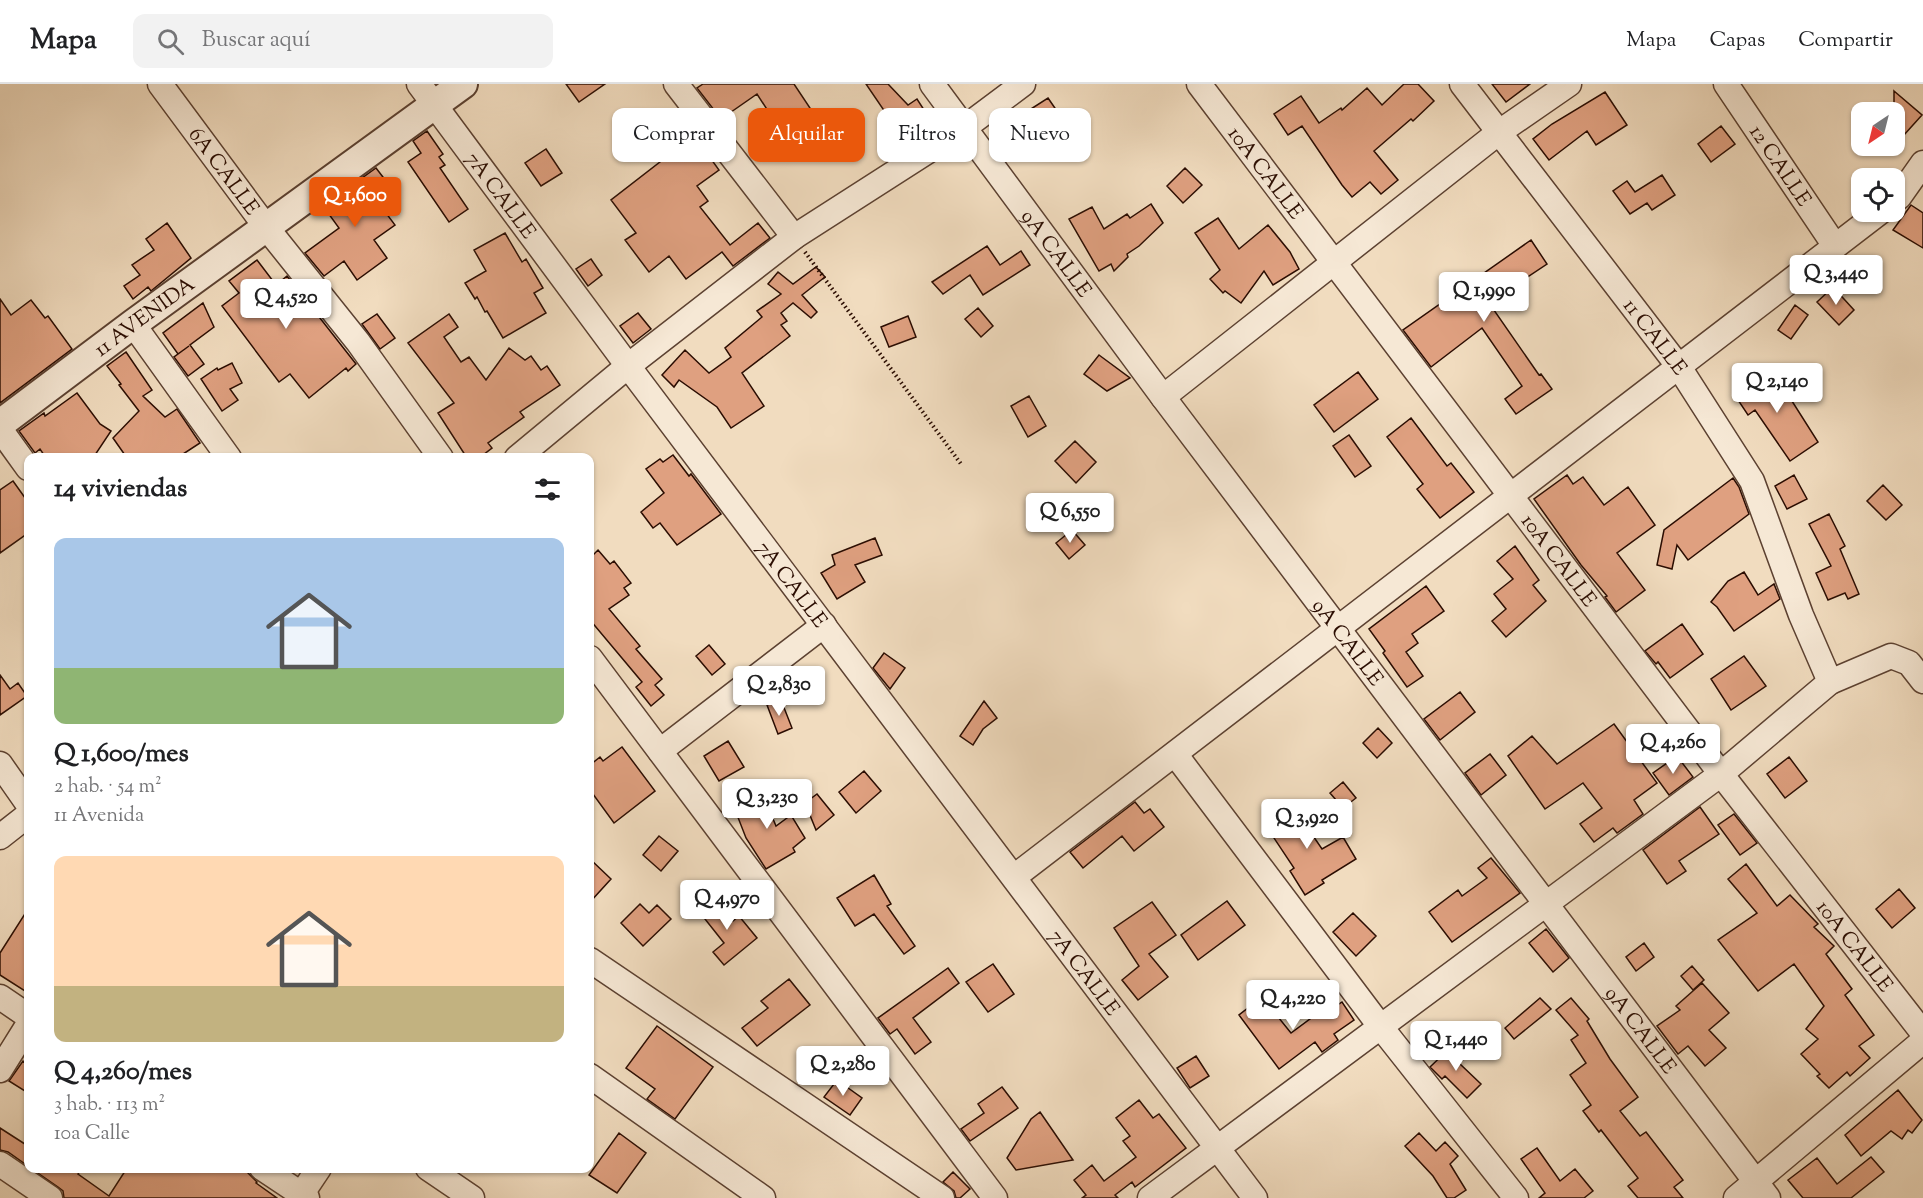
<!DOCTYPE html>
<html lang="es">
<head>
<meta charset="utf-8">
<style>
  body { margin:0; font-family:"Sorts Mill Goudy",serif; background:#f2f2f2; color:#202124; height:100vh; display:flex; flex-direction:column; font-size:22px; white-space:nowrap }
  * { box-sizing:border-box; margin:0 }
  p { font-size:20px; color:#757577 }
  .icon { flex:none; width:33px; height:33px; fill:none; stroke:currentColor; stroke-width:2; stroke-linecap:round; stroke-linejoin:round }
  .map { position:relative; flex:1; overflow:hidden }
  .drawer { position:absolute; left:24px; top:369px; width:570px; height:720px; display:flex; flex-direction:column; background:#fff; border-radius:12px; box-shadow:0 2px 4px #0004 }
  .drawer>* { flex:none }
  .hud { position:absolute; left:612px; top:24px; width:570px; height:54px; display:flex; gap:12px }
  .needle { width:39px; rotate:215deg }
  .tools { position:absolute; left:1851px; top:18px; display:grid; gap:12px }
  .tools a { display:grid; place-items:center; width:54px; height:54px; border-radius:12px; background:#fff; box-shadow:0 2px 4px #0004; font-size:30px }
  .price { position:absolute; translate:-50% -51px; padding:0 14px; border-radius:6px; background:#fff; color:#222; font-size:20px; line-height:39px; filter:drop-shadow(0 2px 3px #0008) }
  .price::after { content:''; position:absolute; left:50%; top:36px; width:18px; height:14px; margin-left:-9px; background:inherit; clip-path:polygon(0 0,100% 0,50% 100%) }
  .price.active { background:#ea580c; color:#fff }
  ul { padding:0; list-style:none }
  li { display:grid; align-content:center; gap:12px; height:318px; padding:0 30px }
  li span { display:grid; place-items:center; height:186px; border-radius:12px; color:#555 }
  li>.icon { margin-inline-start:auto }
  span .icon { width:108px; height:108px; fill:#fffc; stroke-width:1 }
  li b { font-size:26px }
  h2 { display:flex; justify-content:space-between; align-items:center; height:72px; padding:0 30px; font-size:26px }
  .chip { padding:0 21px; border-radius:12px; background:#fff; box-shadow:0 2px 4px #0004; font-size:21px; line-height:54px }
  .chip.active { background:#ea580c; color:#fff }
  header { display:flex; align-items:center; gap:36px; box-sizing:border-box; height:84px; padding:0 30px; background:#fff; border-bottom:2px solid #e0e0e0 }
  header strong { font-size:28px }
  nav { display:flex; gap:33px; margin-inline-start:auto; font-size:21px }
  .search { width:420px; height:54px; background:#f2f2f2; display:flex; align-items:center; gap:15px; box-sizing:border-box; padding:0 21px; border-radius:12px; color:#757577; font-size:22px }
  .map>svg:first-child { display:block }
  .building { fill:#dfa080; stroke:#2b0d02; stroke-width:1.5 }
  .lines { fill:none; stroke-linecap:round; stroke-linejoin:round }
  .minor-casing { stroke:#5c4131; stroke-width:27 }
  .tertiary-casing { stroke:#5c4131; stroke-width:32 }
  .path { stroke:#2b0d02; stroke-width:4; stroke-dasharray:1.5 3; stroke-linecap:butt }
  .minor { stroke:#f6e8d5; stroke-width:24 }
  .tertiary { stroke:#f6e8d5; stroke-width:28 }
  .labels { text-anchor:middle; stroke-width:6; stroke-linejoin:round; paint-order:stroke }
  .street-label { font-size:21px; fill:#2b0d02; stroke:#f6e8d5 }
</style>
</head>
<body>
<header>
<strong>Mapa</strong>
<div class="search"><svg class="icon" aria-label="search" viewBox="0 0 24 24"><circle cx="10" cy="10" r="6"/><path d="M15 15l6 6"/></svg>Buscar aquí</div>
<nav><a>Mapa</a><a>Capas</a><a>Compartir</a></nav>
</header>
<div class="map">
<svg width="1923" height="1114" viewBox="0 0 1923 1114">
  <rect width="100%" height="100%" fill="#f1dcbf"/>
  <filter id="stains"><feTurbulence type="fractalNoise" baseFrequency=".00333" numOctaves="4"/><feColorMatrix values="0 0 0 0 .2 0 0 0 0 .09 0 0 0 0 .02 0 0 0 .5 -.17"/></filter>
  <radialGradient id="worn" r=".72"><stop offset=".6" stop-color="#630" stop-opacity="0"/><stop offset="1" stop-color="#630" stop-opacity=".3"/></radialGradient>
  <path class="building" d="M566,0H605L579,18Z
    M703,0H794L810,24L807,26L818,44L796,59L784,41L779,44L757,10L721,35L697,4Z
    M866,0H888L908,21L917,15L928,32L900,50Z
    M1404,0H1418L1434,17L1413,37L1411,35L1374,67L1398,96L1381,110L1370,98L1352,113L1342,101L1302,42L1288,51L1274,30L1301,12L1319,39L1341,24L1342,26L1367,4L1382,21Z
    M1492,0H1530L1506,18Z
    M1894,7L1922,31L1894,62Z
    M1605,8L1627,41L1596,61L1587,47L1549,76L1533,55L1552,40Z
    M1048,14L1068,43L1043,60L1023,30Z
    M1721,42L1735,60L1711,78L1698,60Z
    M427,47L443,70L439,73L445,81L440,84L468,125L449,138L408,78L421,69L413,57Z
    M696,54L719,86L697,102L708,117L700,123L730,161L758,139L770,154L733,182L722,168L686,195L669,172L649,188L625,156L636,149L611,116L669,71L670,74Z
    M546,65L562,89L541,102L525,79Z
    M376,84L393,106L377,117L395,141L374,156L387,174L357,196L344,177L324,192L305,169L339,144L323,122Z
    M1185,84L1202,101L1183,119L1167,102Z
    M1662,91L1675,111L1652,126L1647,119L1630,130L1613,107L1627,97L1635,108Z
    M1151,120L1163,139L1139,162L1127,170L1128,173L1114,187L1111,180L1099,187L1069,135L1092,123L1104,145L1127,130L1130,134Z
    M1911,121L1923,129V164L1893,146Z
    M1218,134L1239,165L1268,141L1290,168L1299,185L1273,201L1264,187L1241,219L1225,207L1223,209L1210,195L1220,186L1195,149Z
    M167,139L191,174L151,207L148,203L133,215L124,202L140,191L132,181L154,166L146,155Z
    M505,149L522,178L526,175L543,204L534,209L546,229L503,254L487,227L485,228L477,213L475,215L465,199L486,187L474,166Z
    M1531,156L1547,180L1489,219L1539,291L1541,290L1552,305L1516,330L1505,315L1522,302L1482,244L1431,283L1403,246Z
    M987,162L1000,181L1021,167L1030,181L983,211L970,191L943,210L932,198Z
    M591,175L602,191L588,202L576,185Z
    M257,176L276,201L287,192L356,280L348,287L346,284L309,314L290,290L279,298L222,222L239,209L229,197Z
    M816,183L825,193L802,211L817,228L811,234L793,219L781,229L787,237L781,241L790,252L742,289L764,322L731,344L717,323L679,296L674,303L662,291L685,266L709,289L731,273L725,264L762,233L757,227L781,210L768,200L778,188L793,200Z
    M1833,203L1854,226L1839,241L1817,218Z
    M0,215L11,231L31,216L45,234L48,232L72,265L0,319Z
    M203,219L214,243L190,261L204,280L188,292L174,273L189,262L178,270L163,249Z
    M1795,221L1808,231L1791,255L1778,246Z
    M978,224L993,242L981,253L965,235Z
    M638,229L651,245L633,259L620,242Z
    M377,230L395,254L380,265L362,240Z
    M449,230L458,243L444,253L461,278L469,273L486,296L509,264L525,276L531,272L541,286L547,282L560,301L520,328L524,333L488,359L492,364L479,374H467L438,329L454,319L408,259Z
    M908,232L916,253L889,263L881,243Z
    M126,268L152,306L143,312L165,333L177,325L200,359L177,374H127L113,354L139,327L119,301L121,300L107,282Z
    M1099,271L1130,294L1107,307L1084,290Z
    M232,279L242,299L230,305L238,316L222,327L201,295L217,284L218,286Z
    M1771,284L1818,358L1790,377L1755,326L1748,331L1734,310Z
    M1358,288L1378,315L1334,348L1314,321Z
    M77,309L100,340L111,347L93,374H46L40,365L35,369L19,347L44,329L45,332Z
    M1029,312L1046,342L1028,353L1011,322Z
    M1411,334L1447,382L1451,379L1474,408L1440,434L1417,405L1423,400L1387,353Z
    M1349,351L1371,382L1355,393L1333,362Z
    M1075,357L1096,378L1076,399L1055,377Z
    M673,371L689,392L691,390L721,430L677,461L660,439L653,444L641,428L664,409L646,385L660,375L663,378Z
    M1567,391L1573,400L1583,393L1604,421L1628,403L1655,441L1617,469L1645,506L1616,528L1605,513L1607,512L1581,481L1534,415Z
    M1794,391L1807,415L1787,425L1775,402Z
    M1733,394L1739,403L1749,430L1688,476L1677,461L1672,485L1657,481L1664,446Z
    M13,397L28,418V449L0,469V406Z
    M1883,401L1902,421L1886,436L1867,417Z
    M1829,430L1845,462L1840,465L1859,510L1848,515L1845,509L1828,516L1816,489L1831,482L1809,440Z
    M1072,446L1085,461L1069,475L1056,459Z
    M875,454L882,471L855,481L865,498L837,515L821,489L835,481L832,471Z
    M1515,462L1539,496L1533,501L1546,517L1506,553L1492,537L1506,525L1494,510L1513,495L1497,477Z
    M598,466L610,480L614,477L631,499L624,504L629,511L609,525L640,562L636,565L662,595L655,601L664,611L651,622L636,603L642,598L590,536V474Z
    M1744,488L1758,511L1774,500L1780,515L1734,547L1717,523L1711,518L1728,497Z
    M1426,502L1444,527L1412,550L1418,559L1406,568L1423,592L1407,603L1383,569L1385,567L1369,545Z
    M1682,540L1703,570L1670,594L1658,578L1656,580L1645,567Z
    M709,561L725,580L712,591L696,572Z
    M884,569L905,584L890,605L873,584Z
    M1744,572L1766,602L1731,626L1711,595Z
    M0,591L10,605L18,599L27,612L0,631Z
    M1460,608L1475,628L1440,656L1424,635Z
    M781,616L792,644L778,650L767,621Z
    M984,617L997,634L983,645L973,661L960,652Z
    M1614,640L1657,699L1634,716L1643,730L1617,749L1613,744L1594,758L1580,740L1602,724L1583,699L1545,725L1508,672L1532,652L1557,680Z
    M1378,644L1392,659L1377,674L1363,659Z
    M728,657L744,683L719,697L704,672Z
    M622,663L655,707L614,739L590,706V681L600,673L603,677Z
    M1490,670L1506,691L1481,711L1465,689Z
    M1677,672L1693,693L1669,711L1653,689Z
    M1789,673L1807,697L1785,714L1767,690Z
    M864,687L881,707L856,729L839,708Z
    M1343,698L1356,714L1343,724L1330,709Z
    M761,706L776,742L791,731L805,754L793,764L795,768L766,785L746,754L732,718Z
    M817,710L834,731L816,746L805,719Z
    M1135,718L1144,729L1150,725L1164,743L1134,767L1122,752L1083,784L1070,768Z
    M1292,721L1322,765L1343,753L1356,775L1322,796L1324,799L1305,811L1290,787L1294,784L1264,739Z
    M1700,723L1719,750L1679,777L1686,787L1667,800L1643,766Z
    M1734,730L1757,759L1740,771L1718,741Z
    M659,752L678,767L661,787L643,771Z
    M1491,774L1520,809L1452,858L1429,828L1458,806L1462,812L1487,794L1478,784Z
    M590,775L611,795L590,818Z
    M1746,780L1777,822L1790,811L1818,840L1814,843L1834,862L1826,870L1852,905L1845,911L1874,951L1859,962L1870,974L1850,992L1847,988L1829,1004L1817,992L1820,990L1801,970L1818,955L1806,945L1824,922L1794,880L1758,907L1718,856L1757,829L1728,795Z
    M874,791L891,820L887,822L915,862L904,870L874,830L855,842L837,814Z
    M1899,805L1915,824L1892,844L1876,825Z
    M713,813L733,837L739,832L757,854L724,881L713,868L724,859L697,825Z
    M1227,817L1245,841L1198,876L1181,851Z
    M1152,818L1176,851L1149,870L1168,893L1138,916L1122,896L1139,882L1114,844Z
    M640,820L649,829L657,821L671,835L643,862L621,839Z
    M28,825V909L0,891V869Z
    M1353,829L1376,852L1356,872L1333,848Z
    M1546,845L1569,874L1553,888L1529,859Z
    M1644,859L1654,873L1636,887L1626,873Z
    M993,880L1014,910L988,928L966,898Z
    M1692,882L1704,896L1693,906L1681,892Z
    M948,884L959,899L913,934L931,958L915,970L897,945L890,950L878,934Z
    M789,895L810,921L757,962L742,944L768,924L761,917Z
    M1702,899L1729,929L1709,946L1726,964L1705,982L1688,962L1678,970L1657,942L1680,926L1676,922Z
    M1262,913L1291,949L1318,929L1321,932L1342,918L1354,936L1334,950L1338,956L1322,968L1315,958L1279,985L1239,931Z
    M1540,914L1551,925L1514,955L1505,944Z
    M1571,914L1589,935L1587,937L1610,975L1638,1013L1620,1027L1640,1052L1646,1048L1683,1096L1674,1103L1683,1114H1638L1628,1102L1638,1094L1601,1046L1599,1048L1583,1027L1591,1021L1570,991L1586,979L1571,956L1578,951L1556,926Z
    M657,942L713,983L675,1035L647,1015L655,1005L626,984Z
    M1453,961L1465,974L1459,979L1481,1000L1467,1014L1445,992L1442,995L1430,983Z
    M1196,972L1209,992L1190,1004L1177,984Z
    M23,977L28,981V1009L9,997Z
    M837,996L862,1014L850,1031L824,1013Z
    M1002,1003L1018,1024L970,1057L961,1045L984,1029L978,1020Z
    M1898,1006L1922,1036L1912,1049L1908,1046L1902,1055L1891,1047L1861,1072L1845,1051Z
    M1139,1016L1153,1034L1159,1030L1186,1064L1135,1103L1132,1098L1115,1111L1118,1114H1082L1086,1111L1074,1096L1092,1081L1104,1097L1136,1073L1123,1057L1130,1052L1116,1034Z
    M1040,1028L1073,1076L1016,1086L1007,1074L1031,1035Z
    M0,1044L28,1062V1082L8,1068L0,1066Z
    M619,1049L646,1069L617,1109L589,1091Z
    M1419,1049L1436,1067L1445,1058L1458,1072L1450,1080L1466,1106L1454,1114H1447L1433,1092L1405,1062Z
    M1537,1064L1560,1097L1575,1085L1593,1107L1584,1114H1539L1545,1109L1521,1075Z
    M1871,1073L1884,1088L1851,1114H1803L1788,1096L1817,1074L1837,1100Z
    M37,1084H82L78,1090L109,1112L127,1084H243L257,1098L256,1099L277,1114H64L63,1107L58,1103L35,1087Z
    M953,1088L970,1105L960,1114H956L954,1107L943,1098Z"/>
  <g class="lines">
    <defs>
      <g id="minor">
        <path id="s1" d="M160,0L266,143L358,258L441,374"/>
        <path id="s2" d="M419,0L628,282L1255,1114"/>
        <path d="M676,0L794,153"/>
        <path id="s3" d="M932,0L1163,313L1768,1114"/>
        <path id="s4" d="M1199,0L1721,690L1923,949"/>
        <path id="s5" d="M1462,0L1679,283L1752,397L1801,531L1830,598"/>
        <path id="s6" d="M1726,0L1835,162"/>
        <path d="M1894,117L1899,113L1923,79"/>
        <path d="M133,240L229,374"/>
        <path d="M1163,313L1498,49L1569,0"/>
        <path d="M0,345L28,384"/>
        <path d="M517,374L628,282L794,153L964,44L1023,0"/>
        <path d="M590,574L995,1114"/>
        <path d="M660,667L824,541"/>
        <path d="M1175,670L1380,942L1516,1114"/>
        <path d="M0,680L28,720"/>
        <path d="M0,753L28,731"/>
        <path d="M1014,793L1880,128"/>
        <path d="M590,876L942,1114"/>
        <path d="M0,913L28,932"/>
        <path d="M0,986L28,941"/>
        <path d="M590,992L763,1114"/>
        <path d="M0,1080L50,1114"/>
        <path d="M262,1084L307,1114"/>
        <path d="M428,1084L472,1114"/>
        <path d="M299,1114L319,1084"/>
        <path d="M1150,1114L1721,690L1830,598L1891,572L1909,579L1923,597"/>
        <path d="M1736,1114L1923,957"/>
      </g>
      <g id="tertiary">
        <path id="s7" d="M0,340L133,240L463,0"/>
      </g>
    </defs>
    <use href="#minor" class="minor-casing"/>
    <use href="#tertiary" class="tertiary-casing"/>
    <path class="path" d="M805,168L961,380"/>
    <use href="#minor" class="minor"/>
    <use href="#tertiary" class="tertiary"/>
  </g>
  <g class="labels">
    <g class="street-label">
      <text dy="7" stroke="none"><textPath href="#s6" startOffset="98">12 CALLE</textPath></text>
      <text dy="7" stroke="none"><textPath href="#s1" startOffset="108">6A CALLE</textPath></text>
      <text dy="7" stroke="none"><textPath href="#s4" startOffset="111">10A CALLE</textPath></text>
      <text dy="7" stroke="none"><textPath href="#s2" startOffset="138">7A CALLE</textPath></text>
      <text dy="7" stroke="none"><textPath href="#s3" startOffset="210">9A CALLE</textPath></text>
      <text dy="7" stroke="none"><textPath href="#s7" startOffset="180">11 AVENIDA</textPath></text>
      <text dy="7" stroke="none"><textPath href="#s5" startOffset="318">11 CALLE</textPath></text>
      <text dy="7" stroke="none"><textPath href="#s4" startOffset="597">10A CALLE</textPath></text>
      <text dy="7" stroke="none"><textPath href="#s2" startOffset="624">7A CALLE</textPath></text>
      <text dy="7" stroke="none"><textPath href="#s3" startOffset="696">9A CALLE</textPath></text>
      <text dy="7" stroke="none"><textPath href="#s4" startOffset="1083">10A CALLE</textPath></text>
      <text dy="7" stroke="none"><textPath href="#s2" startOffset="1110">7A CALLE</textPath></text>
      <text dy="7" stroke="none"><textPath href="#s3" startOffset="1182">9A CALLE</textPath></text>
    </g>
  </g>
  <rect width="100%" height="100%" filter="url(#stains)"/>
  <rect width="100%" height="100%" fill="url(#worn)"/>
</svg>
<div class="tools">
<a><svg class="needle" viewBox="-14 -14 28 28"><path d="M0-13l5 13h-10z" fill="#e53935"/><path d="M0 13l5-13h-10z" fill="#757577"/></svg></a>
<a><svg class="icon" aria-label="locate" viewBox="0 0 24 24"><circle cx="12" cy="12" r="6"/><path d="M12 2v4M12 18v4M2 12h4M18 12h4"/></svg></a>
</div>
<b class="price active" style="left:355px;top:144px">Q 1,600</b>
<b class="price" style="left:1836px;top:222px">Q 3,440</b>
<b class="price" style="left:1484px;top:239px">Q 1,990</b>
<b class="price" style="left:286px;top:246px">Q 4,520</b>
<b class="price" style="left:1777px;top:330px">Q 2,140</b>
<b class="price" style="left:1070px;top:460px">Q 6,550</b>
<b class="price" style="left:779px;top:633px">Q 2,830</b>
<b class="price" style="left:1673px;top:691px">Q 4,260</b>
<b class="price" style="left:767px;top:746px">Q 3,230</b>
<b class="price" style="left:1307px;top:766px">Q 3,920</b>
<b class="price" style="left:727px;top:847px">Q 4,970</b>
<b class="price" style="left:1293px;top:947px">Q 4,220</b>
<b class="price" style="left:1456px;top:988px">Q 1,440</b>
<b class="price" style="left:843px;top:1013px">Q 2,280</b>
<div class="hud">
<a class="chip">Comprar</a>
<a class="chip active">Alquilar</a>
<a class="chip">Filtros</a>
<a class="chip">Nuevo</a>
</div>
<section class="drawer">
<h2>14 viviendas<svg class="icon" aria-label="filters" viewBox="0 0 24 24"><path d="M4 7h16M4 17h16"/><circle cx="9" cy="7" r="2"/><circle cx="15" cy="17" r="2"/></svg></h2>
<ul>
<li><span style="background:linear-gradient(#a9c7e8 70%,#8fb573 0)"><svg class="icon" aria-label="home" viewBox="0 0 24 24"><path d="M3 11l9-7 9 7M6 9v11h12V9"/></svg></span><div><b>Q 1,600/mes</b><p>2 hab. · 54 m²</p><p>11 Avenida</p></div></li>
<li><span style="background:linear-gradient(#ffd9b3 70%,#c2b280 0)"><svg class="icon" aria-label="home" viewBox="0 0 24 24"><path d="M3 11l9-7 9 7M6 9v11h12V9"/></svg></span><div><b>Q 4,260/mes</b><p>3 hab. · 113 m²</p><p>10a Calle</p></div></li>
</ul>
</section>
</div>
</body>
</html>
